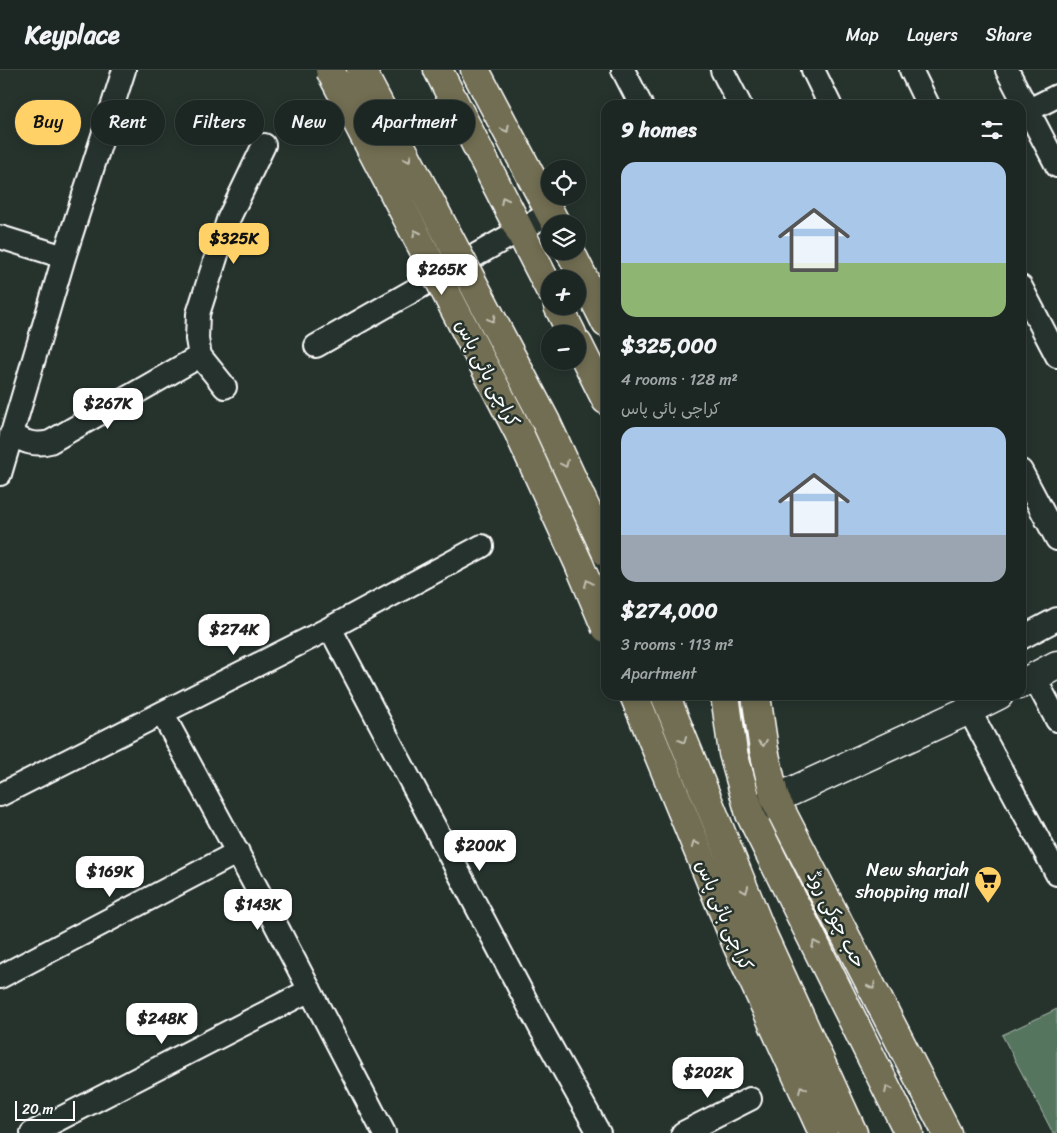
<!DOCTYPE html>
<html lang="en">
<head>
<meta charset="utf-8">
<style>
  body { margin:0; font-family:Sriracha,"Playpen Sans Arabic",sans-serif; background:#29322f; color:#f1f3f6; height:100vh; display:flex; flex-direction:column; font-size:19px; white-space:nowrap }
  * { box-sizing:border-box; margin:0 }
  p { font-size:16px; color:#a0a5a5 }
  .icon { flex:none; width:28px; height:28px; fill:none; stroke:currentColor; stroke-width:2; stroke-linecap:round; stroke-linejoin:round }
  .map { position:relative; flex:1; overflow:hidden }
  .sheet { position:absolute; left:601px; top:30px; width:425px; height:600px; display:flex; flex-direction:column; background:#1c2622; border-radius:15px; box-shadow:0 2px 12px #0003,0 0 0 1px #3a4340 }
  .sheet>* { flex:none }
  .hud { position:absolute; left:15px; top:30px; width:475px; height:45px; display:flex; gap:10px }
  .controls { position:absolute; left:541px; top:90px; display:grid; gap:10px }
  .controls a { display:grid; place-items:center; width:45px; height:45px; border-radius:50%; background:#1c2622; box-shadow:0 2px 12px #0003,0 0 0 1px #3a4340; font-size:25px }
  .scale { position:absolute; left:15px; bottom:12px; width:60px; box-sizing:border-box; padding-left:5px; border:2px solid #fff; border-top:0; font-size:14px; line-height:18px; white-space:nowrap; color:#fff; -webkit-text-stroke:4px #26332d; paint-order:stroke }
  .price { position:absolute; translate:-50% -42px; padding:0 11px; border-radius:10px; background:#fff; color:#222; font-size:16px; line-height:32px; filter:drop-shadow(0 1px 2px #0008) }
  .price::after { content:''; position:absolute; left:50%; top:30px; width:15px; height:11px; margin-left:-8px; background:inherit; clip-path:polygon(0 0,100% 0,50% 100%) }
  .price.on { background:#ffd166; color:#111 }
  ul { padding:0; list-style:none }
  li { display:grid; align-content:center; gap:10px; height:265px; padding:0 20px }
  li span { display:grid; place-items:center; height:155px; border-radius:15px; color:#555 }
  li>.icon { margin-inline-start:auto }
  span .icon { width:90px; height:90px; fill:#fffc; stroke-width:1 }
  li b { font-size:21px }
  h2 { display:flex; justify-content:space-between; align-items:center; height:60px; padding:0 20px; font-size:21px }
  .chip { padding:0 18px; border-radius:22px; background:#1c2622; box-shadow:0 2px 12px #0003,0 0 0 1px #3a4340; font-size:18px; line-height:45px }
  .chip.on { background:#ffd166; color:#111 }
  header { display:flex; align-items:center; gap:30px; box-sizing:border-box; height:70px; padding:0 25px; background:#1c2622; border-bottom:1px solid #3a4340 }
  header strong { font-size:24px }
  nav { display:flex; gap:28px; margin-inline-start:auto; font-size:18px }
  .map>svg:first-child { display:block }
  .green { fill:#56755e; stroke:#aabaae }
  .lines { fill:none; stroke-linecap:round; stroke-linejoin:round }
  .minor-casing { stroke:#fff; stroke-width:26 }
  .tertiary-casing { stroke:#fff; stroke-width:31 }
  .trunk-casing { stroke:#fff; stroke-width:31 }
  .minor { stroke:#26332d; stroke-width:22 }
  .tertiary { stroke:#26332d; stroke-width:28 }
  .trunk { stroke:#726e52; stroke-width:28 }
  .trunk-bridge-casing { stroke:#fff; stroke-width:31; stroke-linecap:butt }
  .trunk-bridge { stroke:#726e52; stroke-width:28 }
  .oneway { stroke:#c0beb1 }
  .labels { text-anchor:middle; stroke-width:5; stroke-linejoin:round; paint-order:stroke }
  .street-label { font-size:19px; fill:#fff; stroke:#26332d }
  .poi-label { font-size:19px; fill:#fff; stroke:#26332d; text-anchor:end }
</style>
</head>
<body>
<header>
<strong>Keyplace</strong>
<nav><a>Map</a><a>Layers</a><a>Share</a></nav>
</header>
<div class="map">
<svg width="1057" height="1063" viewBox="0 0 1057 1063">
  <rect width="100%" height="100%" fill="#26332d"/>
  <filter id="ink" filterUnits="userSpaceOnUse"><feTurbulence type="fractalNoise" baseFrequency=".02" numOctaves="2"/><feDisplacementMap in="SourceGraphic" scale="10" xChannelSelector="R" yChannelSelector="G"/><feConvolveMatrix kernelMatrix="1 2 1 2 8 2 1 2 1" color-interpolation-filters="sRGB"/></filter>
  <g filter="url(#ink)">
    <path class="green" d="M1057,939V1063H1053L1002,965Z"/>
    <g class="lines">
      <defs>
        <path id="minor" d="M623,0L641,35
          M722,0L740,35
          M813,0L830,35
          M911,0L928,35
          M1007,0L1057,96
          M1021,44L1057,26
          M0,167L64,187
          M1021,217L1057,286
          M316,276L550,143
          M225,317L200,286L197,269L198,244L228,150L264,75
          M11,364C25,372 34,376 50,372L200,286
          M1021,401L1057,469
          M0,404L64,187L124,0
          M330,558L541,959L599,1063
          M1021,568L1057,549
          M1034,607L1057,650
          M969,640L1057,804
          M162,643L263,830L384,1063
          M0,725L330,558L482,476
          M0,907L238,782
          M32,1063L310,920
          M683,1063L750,1029"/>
        <path id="tertiary" d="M1021,614L1057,595
          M754,742L775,729L969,640L999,625"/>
        <path id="trunk" d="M438,0L550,220
          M475,0L556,154
          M570,181L606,253
          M558,236L572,264
          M578,274L606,330
          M634,625L737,875L823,1063
          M665,625L764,868L853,1063
          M725,625L733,683L750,744L909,1063
          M756,625L764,680L775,729L947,1063"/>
      </defs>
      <use href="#minor" class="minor-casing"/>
      <use href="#tertiary" class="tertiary-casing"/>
      <use href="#trunk" class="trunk-casing"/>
      <use href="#minor" class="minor"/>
      <use href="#tertiary" class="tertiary"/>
      <use href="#trunk" class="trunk"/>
      <defs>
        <path id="trunk-bridge" d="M330,0L518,361L579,494L606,558
          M361,0L546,352L606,482"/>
      </defs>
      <use href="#trunk-bridge" class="trunk-bridge-casing"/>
      <use href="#trunk-bridge" class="trunk-bridge"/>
    </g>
    <defs><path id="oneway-chevron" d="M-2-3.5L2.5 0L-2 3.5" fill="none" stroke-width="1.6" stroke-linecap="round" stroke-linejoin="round" transform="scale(1.25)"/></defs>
    <g class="oneway">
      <use href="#oneway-chevron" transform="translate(506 59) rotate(62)"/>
      <use href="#oneway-chevron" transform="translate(408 89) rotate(62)"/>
      <use href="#oneway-chevron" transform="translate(504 130) rotate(-117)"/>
      <use href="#oneway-chevron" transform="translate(416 163) rotate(-117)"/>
      <use href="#oneway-chevron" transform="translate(492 249) rotate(62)"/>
      <use href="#oneway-chevron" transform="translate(565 394) rotate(65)"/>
      <use href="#oneway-chevron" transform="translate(588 513) rotate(-113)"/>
      <use href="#oneway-chevron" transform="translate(683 670) rotate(68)"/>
      <use href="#oneway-chevron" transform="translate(763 673) rotate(81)"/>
      <use href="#oneway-chevron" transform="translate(695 774) rotate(-112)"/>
      <use href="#oneway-chevron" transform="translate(745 820) rotate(68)"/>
      <use href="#oneway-chevron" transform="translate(815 874) rotate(-116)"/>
      <use href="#oneway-chevron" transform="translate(872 916) rotate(63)"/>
      <use href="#oneway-chevron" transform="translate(802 1019) rotate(-115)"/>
      <use href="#oneway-chevron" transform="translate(888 1019) rotate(-116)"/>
    </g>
  </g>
  <defs>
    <symbol id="supermarket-pin" viewBox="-11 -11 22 30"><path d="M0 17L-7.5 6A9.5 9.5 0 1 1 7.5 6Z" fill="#ffd166" stroke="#26332d"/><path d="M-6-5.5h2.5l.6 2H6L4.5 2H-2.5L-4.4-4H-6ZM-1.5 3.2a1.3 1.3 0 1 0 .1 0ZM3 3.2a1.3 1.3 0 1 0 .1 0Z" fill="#111"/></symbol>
  </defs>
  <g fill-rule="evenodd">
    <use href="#supermarket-pin" x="972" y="794" width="32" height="43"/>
  </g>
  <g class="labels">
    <g class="street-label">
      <text transform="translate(488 303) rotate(63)" y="7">کراچی بائی پاس</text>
      <text transform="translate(725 845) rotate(67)" y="7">کراچی بائی پاس</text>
      <text transform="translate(837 849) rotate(63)" y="7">حب چوکی روڈ</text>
    </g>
    <g class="poi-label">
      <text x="969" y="806">New sharjah<tspan x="969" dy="22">shopping mall</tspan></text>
    </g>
  </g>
</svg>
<div class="controls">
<a><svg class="icon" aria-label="locate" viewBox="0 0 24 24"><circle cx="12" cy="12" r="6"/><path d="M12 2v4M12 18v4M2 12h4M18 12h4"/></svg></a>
<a><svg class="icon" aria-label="layers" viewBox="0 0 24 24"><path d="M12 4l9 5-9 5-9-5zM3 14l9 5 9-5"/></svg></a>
<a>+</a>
<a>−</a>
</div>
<div class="scale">20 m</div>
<b class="price on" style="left:234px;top:195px">$325K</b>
<b class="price" style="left:442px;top:226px">$265K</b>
<b class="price" style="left:108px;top:360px">$267K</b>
<b class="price" style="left:234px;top:586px">$274K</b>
<b class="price" style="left:480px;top:802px">$200K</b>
<b class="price" style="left:110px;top:828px">$169K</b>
<b class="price" style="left:258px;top:861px">$143K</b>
<b class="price" style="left:162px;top:975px">$248K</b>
<b class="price" style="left:708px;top:1029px">$202K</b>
<div class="hud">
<a class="chip on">Buy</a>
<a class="chip">Rent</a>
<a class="chip">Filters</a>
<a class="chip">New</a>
<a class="chip">Apartment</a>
</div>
<section class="sheet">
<h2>9 homes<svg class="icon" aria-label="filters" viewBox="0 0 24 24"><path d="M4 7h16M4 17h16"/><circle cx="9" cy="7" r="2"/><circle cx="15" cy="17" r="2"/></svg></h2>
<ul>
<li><span style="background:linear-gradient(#a9c7e8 65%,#8fb573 0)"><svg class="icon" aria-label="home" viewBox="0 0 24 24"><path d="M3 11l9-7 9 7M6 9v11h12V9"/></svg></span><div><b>$325,000</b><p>4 rooms · 128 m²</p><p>کراچی بائی پاس</p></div></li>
<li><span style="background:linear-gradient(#a9c7e8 70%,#9aa5b1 0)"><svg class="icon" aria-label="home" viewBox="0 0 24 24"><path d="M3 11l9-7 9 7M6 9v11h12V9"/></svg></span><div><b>$274,000</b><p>3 rooms · 113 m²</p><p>Apartment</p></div></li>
</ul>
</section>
</div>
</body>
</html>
